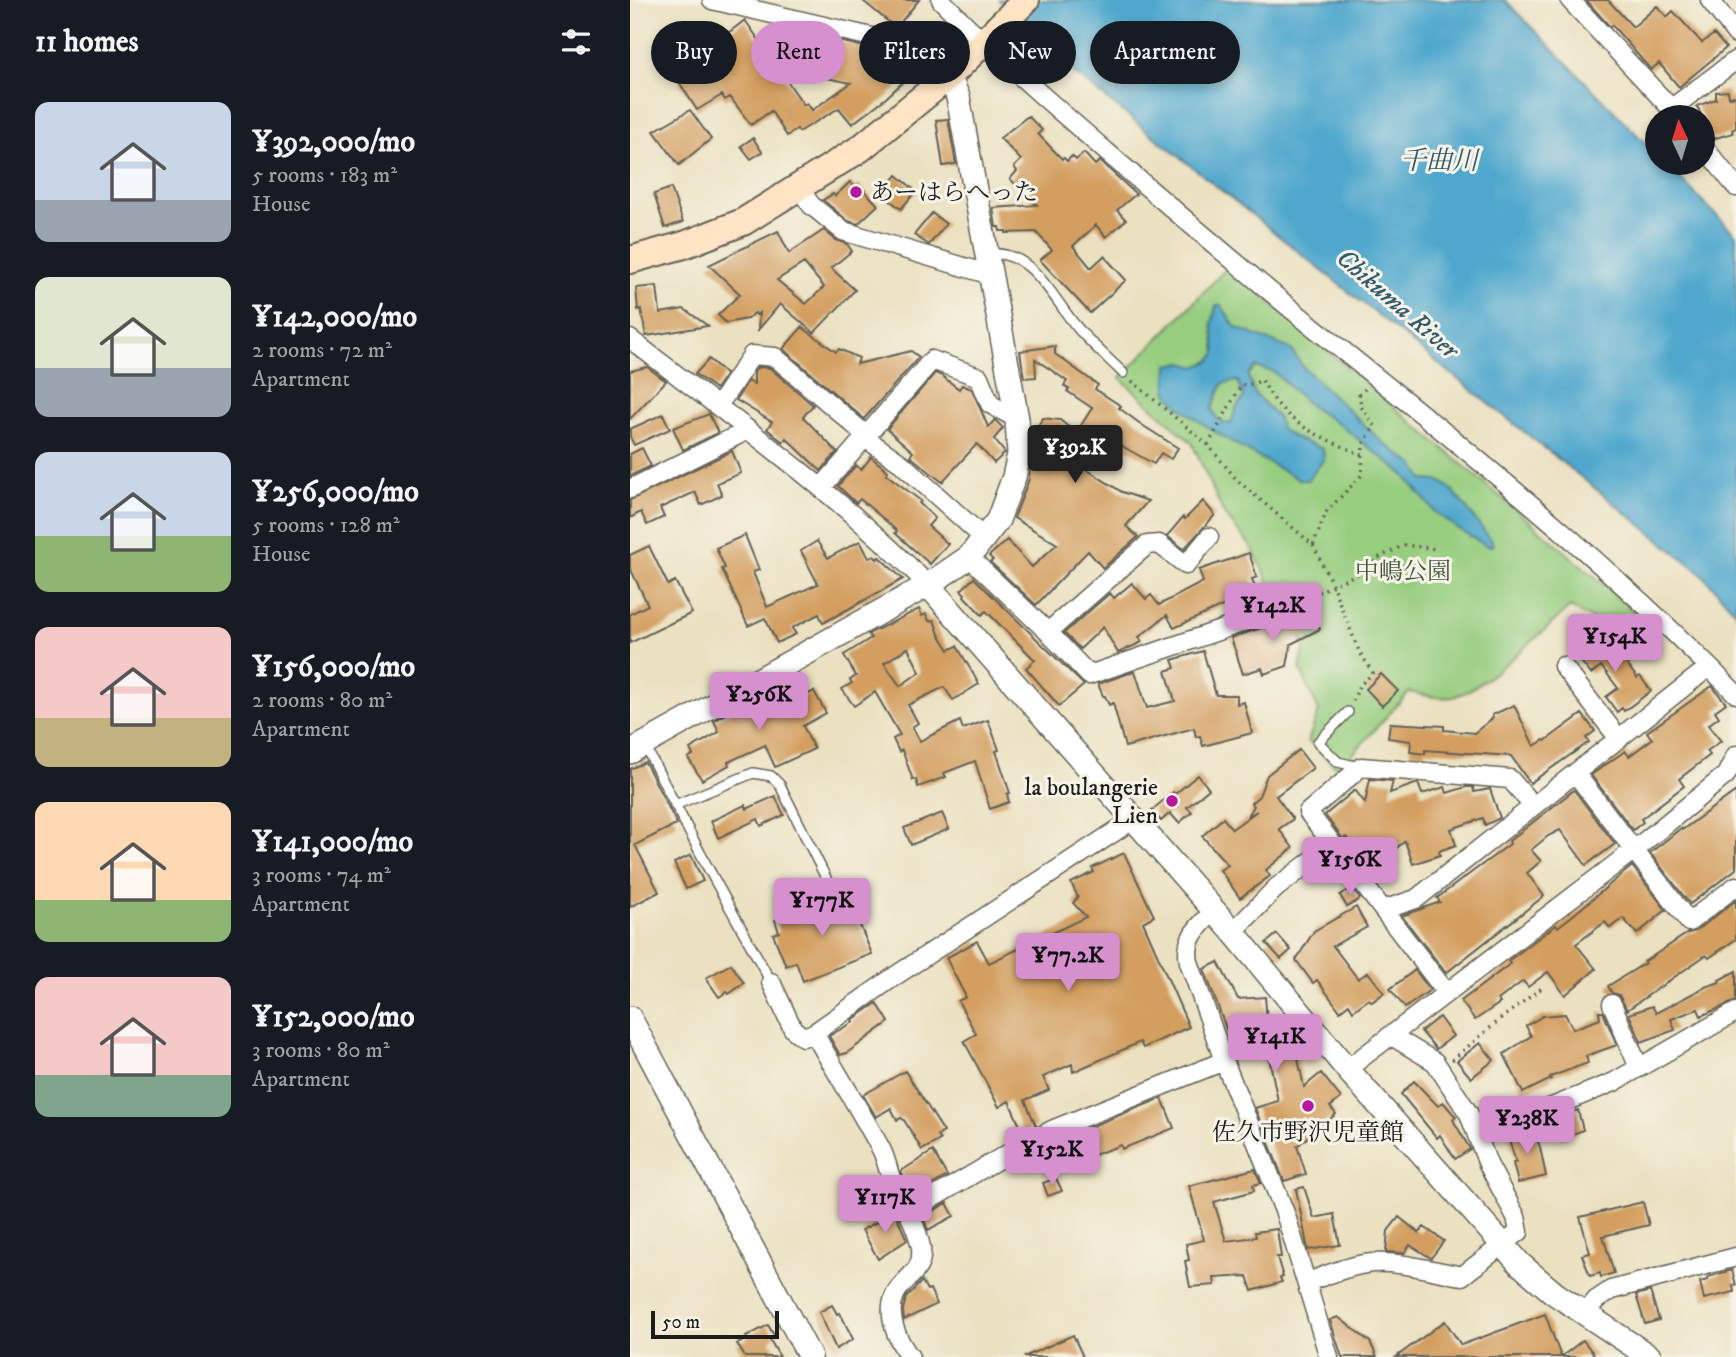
<!DOCTYPE html>
<html lang="en">
<head>
<meta charset="utf-8">
<style>
  body { margin:0; font-family:"IM FELL DW Pica","Noto Serif JP",serif; background:#242831; color:#f1f3f6; height:100vh; display:flex; flex-direction:column; font-size:26px; white-space:nowrap }
  * { box-sizing:border-box; margin:0 }
  p { font-size:23px; color:#9ea1a6 }
  .icon { flex:none; width:38px; height:38px; fill:none; stroke:currentColor; stroke-width:2; stroke-linecap:round; stroke-linejoin:round }
  .map { position:relative; flex:1; overflow:hidden }
  .details { display:flex; flex-direction:column; background:#171b24; width:630px }
  .details>* { flex:none }
  .hud { position:absolute; left:21px; top:21px; width:665px; height:63px; display:flex; gap:14px }
  .needle { width:46px; rotate:356deg }
  .fabs { position:absolute; left:1015px; top:105px; display:grid; gap:14px }
  .fabs a { display:grid; place-items:center; width:70px; height:70px; border-radius:50%; background:#171b24; box-shadow:0 4px 10px #0003; font-size:35px }
  .scale { position:absolute; left:21px; bottom:18px; width:128px; box-sizing:border-box; padding-left:7px; border:4px solid #1c1c1c; border-top:0; font-size:19px; line-height:24px; white-space:nowrap; color:#1c1c1c; -webkit-text-stroke:5px #f7f3e8; paint-order:stroke }
  .price { position:absolute; translate:-50% -60px; padding:0 16px; border-radius:7px; background:#d690ce; color:#111; font-size:23px; line-height:46px; filter:drop-shadow(0 2px 4px #0008) }
  .price::after { content:''; position:absolute; left:50%; top:42px; width:21px; height:16px; margin-left:-10px; background:inherit; clip-path:polygon(0 0,100% 0,50% 100%) }
  .price.active { background:#222; color:#fff }
  ul { padding:0; list-style:none }
  li { display:flex; align-items:center; gap:21px; height:175px; padding:0 35px }
  li span { display:grid; place-items:center; flex:none; width:196px; height:140px; border-radius:14px; color:#555 }
  li>.icon { margin-inline-start:auto }
  span .icon { width:84px; height:84px; fill:#fffc; stroke-width:1 }
  li b { font-size:30px }
  h2 { display:flex; justify-content:space-between; align-items:center; height:84px; padding:0 35px; font-size:30px }
  .pill { padding:0 24px; border-radius:32px; background:#171b24; box-shadow:0 4px 10px #0003; font-size:24px; line-height:63px }
  .pill.active { background:#d690ce; color:#111 }
  main { display:flex; flex:1; min-height:0 }
  .map>svg:first-child { display:block }
  .green { fill:#97cd7f; stroke:#5a744e; stroke-width:2 }
  .water { fill:#50a7cd; stroke:#366274; stroke-width:2; fill-rule:evenodd }
  .building { fill:#d39e5f; fill-rule:evenodd }
  .lines { fill:none; stroke-linecap:round; stroke-linejoin:round }
  .service-casing { stroke:#646156; stroke-width:12 }
  .minor-casing { stroke:#646156; stroke-width:21 }
  .tertiary-casing { stroke:#646156; stroke-width:26 }
  .secondary-casing { stroke:#646156; stroke-width:30 }
  .path { stroke:#646156; stroke-width:3.5; stroke-dasharray:2 5; stroke-linecap:butt }
  .service { stroke:#fff; stroke-width:9 }
  .minor { stroke:#fff; stroke-width:18 }
  .tertiary { stroke:#fff; stroke-width:23 }
  .secondary { stroke:#ffe4c6; stroke-width:26 }
  .poi-dot { fill:#b5179e; stroke:#f7f3e8; stroke-width:2.5 }
  .labels { text-anchor:middle; stroke-width:6; stroke-linejoin:round; paint-order:stroke }
  .poi-label { font-size:24px; fill:#1c1c1c; stroke:#f7f3e8; text-anchor:start }
  .park-label { font-size:24px; fill:#475a3f; stroke:#f7f3e8 }
  .water-label { font-size:26px; font-style:italic; fill:#335b6c; stroke:#f7f3e8 }
</style>
</head>
<body>
<main>
<section class="details">
<h2>11 homes<svg class="icon" aria-label="filters" viewBox="0 0 24 24"><path d="M4 7h16M4 17h16"/><circle cx="9" cy="7" r="2"/><circle cx="15" cy="17" r="2"/></svg></h2>
<ul>
<li><span style="background:linear-gradient(#c9d6e8 70%,#9aa5b1 0)"><svg class="icon" aria-label="home" viewBox="0 0 24 24"><path d="M3 11l9-7 9 7M6 9v11h12V9"/></svg></span><div><b>¥392,000/mo</b><p>5 rooms · 183 m²</p><p>House</p></div></li>
<li><span style="background:linear-gradient(#dfe7d0 65%,#9aa5b1 0)"><svg class="icon" aria-label="home" viewBox="0 0 24 24"><path d="M3 11l9-7 9 7M6 9v11h12V9"/></svg></span><div><b>¥142,000/mo</b><p>2 rooms · 72 m²</p><p>Apartment</p></div></li>
<li><span style="background:linear-gradient(#c9d6e8 60%,#8fb573 0)"><svg class="icon" aria-label="home" viewBox="0 0 24 24"><path d="M3 11l9-7 9 7M6 9v11h12V9"/></svg></span><div><b>¥256,000/mo</b><p>5 rooms · 128 m²</p><p>House</p></div></li>
<li><span style="background:linear-gradient(#f6c9c9 65%,#c2b280 0)"><svg class="icon" aria-label="home" viewBox="0 0 24 24"><path d="M3 11l9-7 9 7M6 9v11h12V9"/></svg></span><div><b>¥156,000/mo</b><p>2 rooms · 80 m²</p><p>Apartment</p></div></li>
<li><span style="background:linear-gradient(#ffd9b3 70%,#8fb573 0)"><svg class="icon" aria-label="home" viewBox="0 0 24 24"><path d="M3 11l9-7 9 7M6 9v11h12V9"/></svg></span><div><b>¥141,000/mo</b><p>3 rooms · 74 m²</p><p>Apartment</p></div></li>
<li><span style="background:linear-gradient(#f6c9c9 70%,#7fa58c 0)"><svg class="icon" aria-label="home" viewBox="0 0 24 24"><path d="M3 11l9-7 9 7M6 9v11h12V9"/></svg></span><div><b>¥152,000/mo</b><p>3 rooms · 80 m²</p><p>Apartment</p></div></li>
</ul>
</section>
<div class="map">
<svg width="1106" height="1357" viewBox="0 0 1106 1357">
  <rect width="100%" height="100%" fill="#f7f3e8"/>
  <filter id="ink" filterUnits="userSpaceOnUse"><feTurbulence type="fractalNoise" baseFrequency=".0143" numOctaves="2"/><feDisplacementMap in="SourceGraphic" scale="14" xChannelSelector="R" yChannelSelector="G"/><feConvolveMatrix kernelMatrix="1 2 1 2 8 2 1 2 1" color-interpolation-filters="sRGB"/></filter>
  <filter id="wash" filterUnits="userSpaceOnUse"><feTurbulence type="fractalNoise" baseFrequency=".00686" numOctaves="4" result="noise"/><feDisplacementMap in="SourceGraphic" scale="28" xChannelSelector="R" yChannelSelector="G"/><feGaussianBlur stdDeviation="1.57" result="paint"/><feColorMatrix in="noise" values="0 0 0 0 0 0 0 0 0 0 0 0 0 0 0 0 0 1.4 0 .05"/><feComposite in="paint" operator="in"/></filter>
  <g filter="url(#wash)">
    <rect width="100%" height="100%" fill="#ebe1c1"/>
    <path class="green" d="M599,266C733,384 872,495 1006,613L995,638L940,607C916,628 849,693 822,697C808,699 793,695 779,692L709,769L678,741L689,711L670,669L675,646L646,596L620,545L594,514L562,443L490,378Z"/>
    <path class="water" d="M369,0H875L1027,155V163H1035L1106,235V613L1070,572L443,72Z
      M591,305L605,327L661,349L673,367L750,440L784,465L794,480C799,481 807,480 811,482C823,486 851,529 862,541L863,546H857L828,529L804,511L774,475L714,428L680,406L644,372L626,367L618,375L625,394L648,418L651,429L663,437L693,449L694,459L678,480H670C644,465 547,416 538,392C535,385 538,373 538,365L553,363L566,367L580,361L586,353L582,323L586,306ZM608,381L614,397L606,409L601,423C591,426 586,417 582,409L593,383Z"/>
    <g id="blocks">
      <path class="building" d="M232,0H289L266,28Z
        M956,0H978L1003,27L1027,6L1037,17L1043,11L1072,43L1084,34L1096,48L1049,87L1029,63L1021,70L982,25L980,27Z
        M115,20L131,43L155,33L161,43L167,40L194,48L196,38L277,57L275,80L256,98L222,124L209,108L169,132L167,129L157,136L141,111L121,125L100,97L95,100L92,95L67,110L49,82L81,61L75,51ZM148,68L163,71L221,83L182,110L177,103L174,105Z
        M1098,91L1099,97L1106,96V128L1102,130L1103,133L1082,139L1067,106L1086,99V92Z
        M60,110L81,139L49,165L24,131Z
        M398,116L412,130L408,134L432,159L434,158L437,161L442,156L446,160L454,153L465,165L470,161L506,194L487,210L496,220L476,237L466,225L443,246L461,268L474,256L496,280L460,313L410,260L422,250L406,232L376,233V231H370L369,227H366L363,208L407,205L380,179L387,171L384,167L391,160L370,138Z
        M318,119L326,164L313,166L306,120Z
        M123,138L132,152L121,159L111,146Z
        M267,175L286,191L271,209L252,194Z
        M220,182L226,188L229,185L248,205L228,224L218,221L193,200L203,194L205,196Z
        M41,188L53,222L35,228L24,194Z
        M302,213L316,224L299,245L284,235Z
        M194,230L206,240L217,244L222,251L201,268L225,290L184,333L150,304L128,330L129,313L127,315L125,313L117,319L96,323L88,315L110,294L79,265L148,231L159,253ZM174,263L194,287L176,304L147,280Z
        M27,286L30,313L54,309L78,326L16,336L11,309L8,310L6,288Z
        M172,327L206,352L209,349L229,358L227,364L281,351L289,357L234,419L153,349Z
        M425,346V354L468,385L465,389L491,406L489,408L512,425L548,448L541,459L531,453L524,464L481,440L456,469L492,492L518,501L496,526L508,537L473,568L458,551L406,605L360,562L363,560L359,556L377,540L402,567L427,544L384,518L399,479L403,433L413,418L430,420L446,433L462,408L437,391L439,389L434,386L437,381L405,359L406,377L394,378L390,351Z
        M79,359L96,374L86,389L65,374Z
        M17,367L36,381L0,419V371Z
        M128,367L140,368L183,405L173,417L207,452L191,471L156,438L153,442L137,429L142,422L106,400L118,381L124,384V372Z
        M305,373L312,376L329,389L332,385L342,389L358,427L365,420L373,428L364,439L375,453L364,463L347,444L312,482L280,456L283,452L257,429Z
        M33,414L40,429L4,445L0,437V429Z
        M79,414L88,433L53,450L43,428Z
        M12,448L21,466L0,476V454Z
        M102,451L111,473L87,483L92,495L71,505L65,492L30,508L34,517L17,525L11,512L0,518V500Z
        M241,457L258,471L256,474L291,501L289,503L305,518L298,526L318,544L300,564L265,533L267,531L256,521L230,499L226,503L208,486L226,465L231,470Z
        M573,501L585,515L554,549L537,536L553,517L555,519Z
        M115,535L129,570L123,572L137,607L188,584L171,551L187,541L198,558L230,541L239,558L244,556L247,559L249,557L273,579L193,623L189,614L162,628L166,634L147,643L135,618L118,626L92,569L95,568L86,548Z
        M19,546L38,585L45,581L62,613L0,643V614L18,605L0,568V555Z
        M619,553L627,577L622,579L629,599L601,609L599,603L544,628L537,615L509,637L512,642L488,653L473,627L450,649L434,633L480,593L484,598L502,583L516,599L521,595L529,605L573,582L569,570Z
        M344,578L454,685L429,706L396,668L405,660L356,611L352,615L334,596L335,594L331,590Z
        M679,607L690,629L661,644L657,666L634,674L632,668L613,674L601,638L659,619Z
        M289,609L292,616L296,614L299,621L304,620L309,634L319,650L327,646L349,684L323,700L314,687L278,705L288,723L282,727L290,741L330,721L333,729L358,720L369,750L366,751L380,793L377,794L379,802L360,809L345,761L314,773L316,777L288,787L286,779L283,780L272,750L269,752L263,739L270,735L245,692L224,706L212,689L222,683L220,680L226,676L214,655L241,638L238,634ZM278,648L290,672L270,686L254,663Z
        M970,637L973,640L977,637L1007,678L1010,676L1021,691L994,711L992,708L987,712L976,697L988,688L971,666L961,674L949,659L957,653L954,650Z
        M573,651L586,695H607V704L614,702L622,733L573,746L570,736L566,737L564,728L495,747L483,703L479,705L475,696H473L468,684L505,671L517,708L545,701L536,671L545,668L542,660Z
        M751,674L768,691L752,706L736,689Z
        M1082,686L1096,703L1085,711L1089,717L1078,725L1091,741L1077,751L1080,755L1049,779L1054,786L1011,819L1013,822L1003,830L961,775L995,751L999,756L1022,739L1017,732Z
        M155,689L163,702L184,691L196,713L173,726L184,749L145,767L135,745L98,762L99,765L72,780L58,758L63,755L60,749L89,732L84,721L130,695L133,700Z
        M884,705L904,746L914,740L915,741L952,714L965,731L956,738L959,742L900,783L881,756L795,750V754L780,752L781,741L758,738L760,723L814,726V730L844,733L863,718L862,715Z
        M669,750L683,768L646,796L663,819L649,829L663,848L636,870L640,876L610,898L590,870L598,865L572,836L593,818L602,829L627,811L618,816L624,806L621,803L629,796L637,775Z
        M15,762L47,824L5,845L29,892L0,907V769Z
        M568,775L579,789L557,807L562,812L549,823L540,813L531,821L522,810L543,792L545,794Z
        M740,779L763,781L760,793L788,783L792,794L815,787L817,793L836,787H843L844,792L860,789L870,818L855,825L853,818L821,829L826,845L809,851L810,855L783,864L775,841L745,866L739,858L736,860L716,837L713,839L695,815L725,790L735,803Z
        M944,790L985,844L956,865L930,830L918,836L901,850L911,861L897,873L914,896L816,973L772,916L810,902L807,898L880,844L879,841Z
        M1106,791V869L1060,904L1020,853L1051,828L1052,830Z
        M145,796L154,815L131,826L128,819L88,838L81,821L115,805L117,809Z
        M312,813L319,829L281,845L274,828Z
        M494,853L524,916L513,922L559,1027L513,1048L510,1042L443,1072L442,1064L413,1077L419,1090L395,1100L406,1126L393,1133L379,1101L369,1107L334,1041L346,1034L328,1001L336,997L316,958L347,941L359,963L456,917L443,903L448,897L441,883L464,872L462,868Z
        M61,855L73,881L56,889L44,863Z
        M1002,866L1036,910L1007,934L993,918L980,928L975,922L946,944L966,969L935,995L918,972L898,987L893,981L868,1000L870,1003L845,1020L831,1001L880,964L878,961L926,925L928,927L942,916Z
        M722,888L730,899L717,907L710,895Z
        M216,892L242,954L173,981L166,962L156,966L143,934L149,932L145,920L161,913L163,917L196,903L195,899Z
        M1106,900V939L1079,958L1076,955L997,1010L989,995L982,993L978,986L1015,963L1014,962L1058,933L1066,931Z
        M726,907L737,927L703,946L728,979L738,972L754,993L742,1002L739,999L723,1011L719,1004L710,1011L687,980L683,983L666,960L684,931Z
        M647,934L661,950L651,959L636,943Z
        M588,962L608,999L635,997L637,1020L651,1017L654,1031L662,1030L674,1087L691,1073L711,1098L700,1107L706,1114L667,1146L676,1174L654,1181L625,1108L648,1101L637,1048L607,1058L574,969Z
        M101,964L114,983L99,994L97,992L89,997L76,978Z
        M785,970L800,990L775,1008L760,989Z
        M1106,971V1001L1071,1016L1068,1009L1041,1019L1045,1030L1011,1042L999,1014L1022,1006L1026,1013L1075,987L1090,982L1089,980Z
        M247,1003L259,1022L217,1053L210,1055L199,1036L223,1022L222,1020Z
        M969,1012H973L987,1045L956,1056L958,1063L920,1077L921,1079L893,1093L874,1054L901,1036L896,1026L913,1016L935,1014L943,1029L970,1019Z
        M809,1017L823,1036L806,1049L791,1031Z
        M850,1043L864,1060L841,1078L827,1061Z
        M275,1071L314,1132L307,1136L310,1140L292,1150L274,1120L271,1118L267,1120L261,1108L246,1117L233,1095Z
        M784,1081L808,1106L813,1102L826,1117L823,1120L840,1149L825,1159L810,1135L807,1138L771,1094Z
        M532,1098L544,1128L492,1149L491,1145L461,1156L455,1129Z
        M948,1110L953,1130L931,1139L926,1118Z
        M902,1127L910,1147L916,1176L888,1183L883,1163L886,1162L878,1137Z
        M303,1151L317,1176L283,1196L271,1171Z
        M625,1169L631,1183L623,1185L624,1191L584,1202L596,1241L626,1237L625,1232L647,1229L651,1257H647L653,1277L650,1278L652,1282L622,1291L617,1276L584,1278L585,1285L560,1287L555,1261L559,1260L556,1244L574,1240L559,1186Z
        M426,1178L432,1191L418,1196L413,1183Z
        M674,1187L684,1218L704,1214L710,1245L678,1250L666,1189Z
        M1013,1202L1019,1225L973,1236L984,1273L971,1277L970,1273L960,1276L952,1255L960,1253L950,1217Z
        M317,1203L324,1216L298,1230L293,1217Z
        M265,1212L277,1240L248,1259L232,1230Z
        M769,1217L789,1233L794,1227L814,1241L801,1258L780,1245L774,1253L756,1252L758,1231Z
        M1102,1270L1106,1285L1103,1286L1104,1292L1074,1299L1070,1282L1078,1280V1277Z
        M292,1281L297,1290L300,1289L307,1304L274,1320L273,1310L276,1298Z
        M1020,1291L1029,1320L1015,1324L1006,1295Z
        M202,1305L207,1314L210,1313L223,1339L206,1349L189,1312Z
        M915,1314L931,1357H766L815,1321L831,1345Z
        M708,1317L740,1342L747,1357H712L700,1320Z
        M138,1325L145,1337L140,1340L150,1357H115L107,1344L117,1339L116,1337Z
        M443,1335L453,1357H394Z
        M953,1340L966,1357H931Z"/>
    </g>
  </g>
  <g filter="url(#ink)">
    <use href="#blocks" fill-opacity="0" stroke="#646156" stroke-width="2"/>
    <g class="lines">
      <defs>
        <path id="service" d="M359,254C402,249 423,299 446,326C460,343 477,357 493,373
          M718,712L688,742L708,762L729,767
          M15,746L77,866L141,982
          M45,805L123,773L141,776L150,785L196,878"/>
        <path id="minor" d="M82,0L289,48L303,55L319,76
          M311,0C364,55 422,104 479,154C546,212 613,270 682,326C828,442 975,560 1106,694
          M940,0L1049,117
          M1080,0L1106,34
          M1042,108L1106,60
          M1073,146L1106,187
          M169,188L181,205L213,231L361,275
          M0,339C102,418 207,493 298,585
          M88,406L122,355L145,357L229,429L235,438L272,464L355,539
          M191,488L302,360L349,377L360,404L387,419
          M0,489L118,430
          M339,557L418,632L459,675L655,608
          M418,632L517,545L529,544L556,565L579,537
          M933,666L989,739
          M946,774L1059,922L1106,886
          M753,910L786,899L1079,667
          M584,911C568,927 554,938 559,962L594,1061L655,1213L699,1357
          M603,932L646,888L702,845
          M141,982L163,1029L173,1037L184,1033C206,1072 230,1110 251,1149C257,1160 258,1173 264,1185C274,1205 287,1225 291,1248C294,1273 275,1276 266,1293C255,1314 267,1340 280,1357
          M816,992L678,812L731,767L880,779L903,806
          M982,1004L1009,1068
          M184,1033L265,976L492,827L503,818
          M717,1069L1004,850L1096,775L1106,755
          M850,1136L984,1082L1106,1012
          M279,1212L372,1157L424,1129L594,1061
          M678,1282C697,1275 715,1267 735,1264C764,1259 803,1271 832,1276L889,1232L886,1217L858,1164L839,1114L805,1062L760,1035
          M955,1314L966,1300L981,1290L1106,1257"/>
        <path id="tertiary" d="M298,585L603,932L717,1069L890,1264L924,1293L1020,1357
          M0,752L298,585L339,557L368,520L384,477L389,454L387,419L328,97L319,76
          M0,1018L180,1357"/>
        <path id="secondary" d="M0,260L54,245L113,222L231,148L319,76L396,0"/>
      </defs>
      <use href="#service" class="service-casing"/>
      <use href="#minor" class="minor-casing"/>
      <use href="#tertiary" class="tertiary-casing"/>
      <use href="#secondary" class="secondary-casing"/>
      <path class="path" d="M502,381L578,445L607,480L683,545L702,584L729,651L743,673L729,686L723,701
        M578,445L611,385L623,384L632,380C656,427 689,435 734,456
        M683,545L697,511L732,475L733,444L745,426L732,408L729,395L735,389
        M669,601L729,573L748,558L774,545L807,549
        M822,1060L873,1017L913,987"/>
      <use href="#service" class="service"/>
      <use href="#minor" class="minor"/>
      <use href="#tertiary" class="tertiary"/>
      <use href="#secondary" class="secondary"/>
    </g>
  </g>
  <g class="poi-dot">
    <circle cx="226" cy="192" r="7"/>
    <circle cx="542" cy="801" r="7"/>
    <circle cx="678" cy="1106" r="7"/>
  </g>
  <g class="labels">
    <g class="poi-label">
      <text x="240" y="200">あーはらへった</text>
      <text x="528" y="795" text-anchor="end">la boulangerie<tspan x="528" dy="28">Lien</tspan></text>
      <text x="678" y="1140" text-anchor="middle">佐久市野沢児童館</text>
    </g>
    <g class="park-label">
      <text x="773" y="579">中嶋公園</text>
    </g>
    <g class="water-label">
      <text x="809" y="169">千曲川</text>
      <text transform="translate(768 303) rotate(41)" y="9">Chikuma River</text>
    </g>
  </g>
</svg>
<div class="fabs">
<a><svg class="needle" viewBox="-14 -14 28 28"><path d="M0-13l5 13h-10z" fill="#e53935"/><path d="M0 13l5-13h-10z" fill="#9ea1a6"/></svg></a>
</div>
<div class="scale">50 m</div>
<b class="price active" style="left:445px;top:485px">¥392K</b>
<b class="price" style="left:643px;top:643px">¥142K</b>
<b class="price" style="left:985px;top:674px">¥154K</b>
<b class="price" style="left:129px;top:732px">¥256K</b>
<b class="price" style="left:720px;top:897px">¥156K</b>
<b class="price" style="left:192px;top:938px">¥177K</b>
<b class="price" style="left:438px;top:993px">¥77.2K</b>
<b class="price" style="left:645px;top:1074px">¥141K</b>
<b class="price" style="left:897px;top:1156px">¥238K</b>
<b class="price" style="left:422px;top:1187px">¥152K</b>
<b class="price" style="left:255px;top:1235px">¥117K</b>
<div class="hud">
<a class="pill">Buy</a>
<a class="pill active">Rent</a>
<a class="pill">Filters</a>
<a class="pill">New</a>
<a class="pill">Apartment</a>
</div>
</div>
</main>
</body>
</html>
